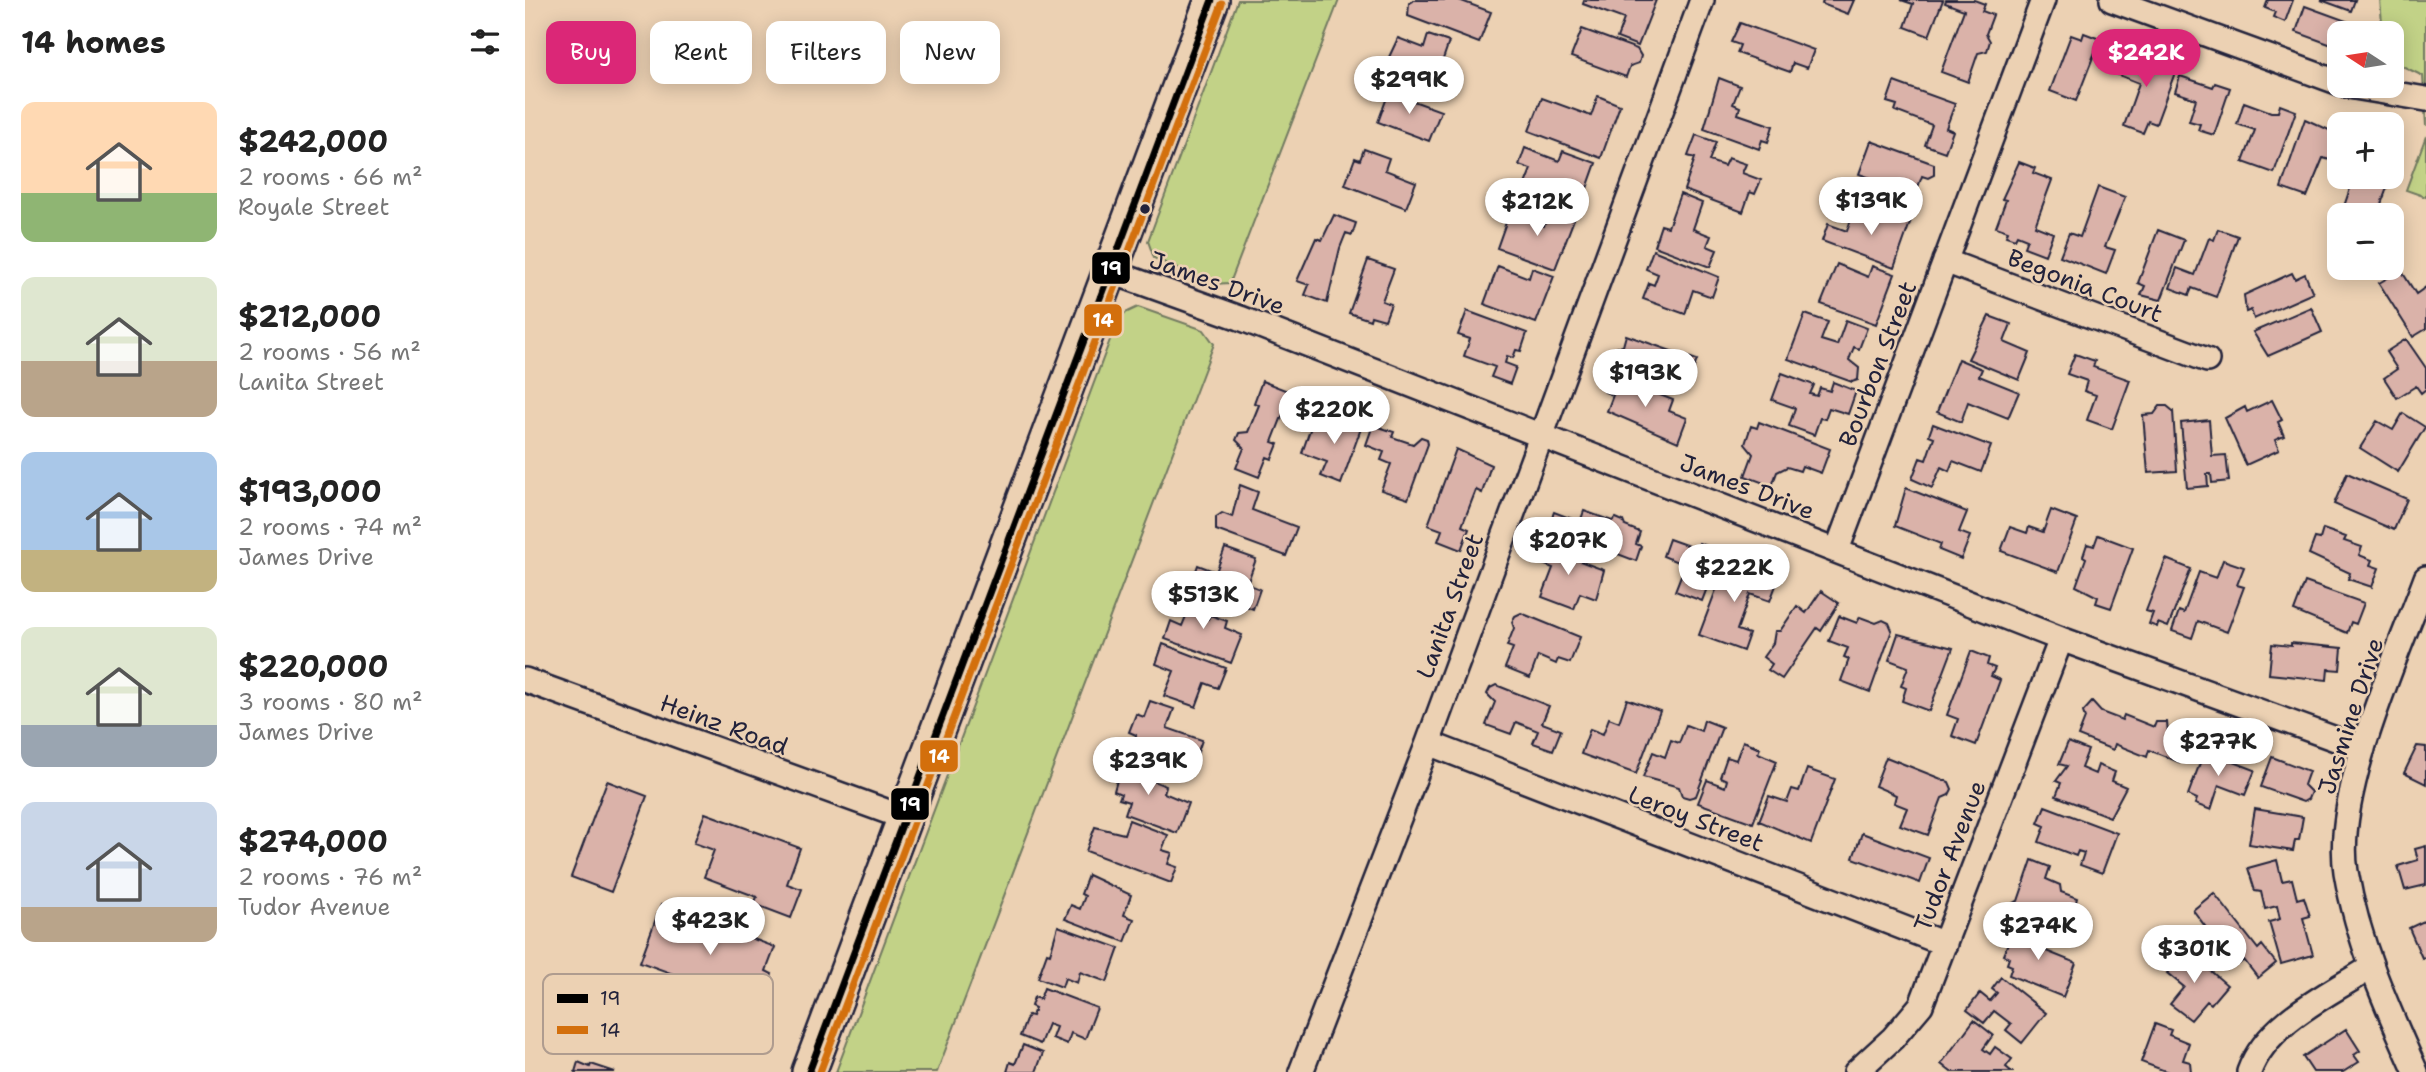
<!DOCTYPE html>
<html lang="en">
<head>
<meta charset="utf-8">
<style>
  body { margin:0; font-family:"Shantell Sans",sans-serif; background:#f2f2f2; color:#222; height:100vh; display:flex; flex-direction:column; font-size:26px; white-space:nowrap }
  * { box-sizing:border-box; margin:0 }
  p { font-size:23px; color:#767676 }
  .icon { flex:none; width:38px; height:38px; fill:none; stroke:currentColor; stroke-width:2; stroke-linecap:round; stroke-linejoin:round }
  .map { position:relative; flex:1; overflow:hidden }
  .side { display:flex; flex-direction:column; background:#fff; width:525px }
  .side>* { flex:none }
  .guide { position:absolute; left:21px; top:21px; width:665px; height:63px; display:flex; gap:14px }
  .needle { width:46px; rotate:282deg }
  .buttons { position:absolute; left:1802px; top:21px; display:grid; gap:14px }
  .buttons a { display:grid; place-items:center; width:77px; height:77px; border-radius:14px; background:#fff; box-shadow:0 4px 18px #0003; font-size:35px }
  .price { position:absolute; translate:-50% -60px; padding:0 16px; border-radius:24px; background:#fff; color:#222; font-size:23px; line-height:46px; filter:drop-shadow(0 2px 4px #0008) }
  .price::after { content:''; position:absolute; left:50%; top:42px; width:21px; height:16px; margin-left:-10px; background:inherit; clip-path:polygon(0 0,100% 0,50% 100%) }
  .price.current { background:#db2777; color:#fff }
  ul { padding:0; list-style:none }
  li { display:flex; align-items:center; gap:21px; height:175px; padding:0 21px }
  li span { display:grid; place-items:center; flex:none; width:196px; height:140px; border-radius:14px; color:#555 }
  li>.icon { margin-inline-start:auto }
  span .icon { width:84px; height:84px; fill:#fffc; stroke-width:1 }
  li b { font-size:30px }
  h2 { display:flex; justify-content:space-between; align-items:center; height:84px; padding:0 21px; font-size:30px }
  .chip { padding:0 24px; border-radius:14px; background:#fff; box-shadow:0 4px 18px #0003; font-size:24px; line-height:63px }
  .chip.current { background:#db2777; color:#fff }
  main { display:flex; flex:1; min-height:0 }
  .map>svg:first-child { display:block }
  .green { fill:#c2d287; stroke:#727a61; stroke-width:2 }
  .building { fill:#dab2a9; stroke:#22223b; stroke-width:2 }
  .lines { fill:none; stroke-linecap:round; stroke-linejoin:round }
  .street-casing { stroke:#22223b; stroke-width:28 }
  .secondary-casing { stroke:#22223b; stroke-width:38 }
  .street { stroke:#ecd1b3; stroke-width:23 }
  .secondary { stroke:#ecd1b3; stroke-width:33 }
  .bus-1-casing { stroke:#ecd1b3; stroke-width:12 }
  .bus-2-casing { stroke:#ecd1b3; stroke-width:12 }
  .bus-1 { stroke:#000; stroke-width:7 }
  .bus-2 { stroke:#d36f0c; stroke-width:7 }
  .bus-dot { fill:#22223b; stroke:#ecd1b3; stroke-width:2.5 }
  .labels { text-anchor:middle; stroke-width:5; stroke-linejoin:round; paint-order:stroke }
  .street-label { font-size:24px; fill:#22223b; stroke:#ecd1b3 }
  .key { fill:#ecd1b3; stroke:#af9c8f; stroke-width:2 }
  .key-label { font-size:19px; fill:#22223b }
  .line-badge { stroke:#ecd1b3; stroke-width:2.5 }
  .badge-label { font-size:19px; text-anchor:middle; font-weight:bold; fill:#fff }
</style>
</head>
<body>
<main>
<section class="side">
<h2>14 homes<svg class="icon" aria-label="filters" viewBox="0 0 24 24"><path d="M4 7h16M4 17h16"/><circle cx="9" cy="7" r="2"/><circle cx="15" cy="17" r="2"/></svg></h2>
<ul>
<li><span style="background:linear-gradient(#ffd9b3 65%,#8fb573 0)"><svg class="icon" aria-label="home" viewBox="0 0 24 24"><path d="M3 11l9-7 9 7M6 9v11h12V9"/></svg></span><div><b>$242,000</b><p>2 rooms · 66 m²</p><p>Royale Street</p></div></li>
<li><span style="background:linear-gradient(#dfe7d0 60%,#b9a48a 0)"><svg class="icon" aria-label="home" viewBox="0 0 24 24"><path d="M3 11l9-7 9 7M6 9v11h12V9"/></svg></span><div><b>$212,000</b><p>2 rooms · 56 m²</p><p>Lanita Street</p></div></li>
<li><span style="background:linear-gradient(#a9c7e8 70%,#c2b280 0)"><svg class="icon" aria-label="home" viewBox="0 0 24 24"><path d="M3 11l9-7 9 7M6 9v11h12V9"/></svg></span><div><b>$193,000</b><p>2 rooms · 74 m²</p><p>James Drive</p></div></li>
<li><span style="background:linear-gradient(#dfe7d0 70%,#9aa5b1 0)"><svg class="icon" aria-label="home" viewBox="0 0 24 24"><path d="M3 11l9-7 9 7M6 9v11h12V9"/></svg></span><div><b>$220,000</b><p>3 rooms · 80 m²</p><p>James Drive</p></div></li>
<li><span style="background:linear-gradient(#c9d6e8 75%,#b9a48a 0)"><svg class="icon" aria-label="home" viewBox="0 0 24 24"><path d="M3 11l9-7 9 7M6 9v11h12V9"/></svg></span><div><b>$274,000</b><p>2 rooms · 76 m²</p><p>Tudor Avenue</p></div></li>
</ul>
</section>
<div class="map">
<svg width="1901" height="1072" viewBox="0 0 1901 1072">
  <rect width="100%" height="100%" fill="#ecd1b3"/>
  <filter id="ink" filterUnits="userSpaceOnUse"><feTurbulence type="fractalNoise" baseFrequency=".0143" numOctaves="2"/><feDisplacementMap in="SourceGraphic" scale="14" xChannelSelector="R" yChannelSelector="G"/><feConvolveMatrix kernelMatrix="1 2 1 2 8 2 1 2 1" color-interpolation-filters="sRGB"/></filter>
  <g filter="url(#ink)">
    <path class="green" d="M713,0H814L705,283L687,284L629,258L623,241Z
      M1855,0H1901V126L1898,76L1867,61V33H1858Z
      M1901,136V197L1881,190Z
      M613,307L679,330L689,344L412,1072H311L594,316Z"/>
    <path class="building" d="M889,0H934L966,12L954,43L883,16L884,3Z
      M1059,0H1131L1113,46L1092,38L1099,19L1058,4Z
      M1298,0H1329L1323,14L1297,4Z
      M1376,0H1418L1404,36L1380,27L1388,4Z
      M1421,0H1449L1460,4L1457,11L1468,15L1461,34L1465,41L1462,51L1453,53L1443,82L1416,72L1439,10L1420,3Z
      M1743,0H1768L1760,22L1748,17L1750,12L1740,8Z
      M1796,0H1830L1826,11Z
      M1780,6L1824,22L1822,26L1839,33H1815V48L1771,32Z
      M1215,23L1289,50L1282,68L1268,63L1265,72L1212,53L1215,45L1206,42Z
      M1057,29L1112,49L1116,56L1114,63L1105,66L1101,77L1046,57Z
      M1559,33L1575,39L1551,101L1525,91L1546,35L1557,39Z
      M903,35L924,42L914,71L926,76L918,96L856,74L873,38L899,48Z
      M1599,52L1627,63L1629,58L1652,67L1631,124L1623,121L1618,133L1599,126L1614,83L1591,74Z
      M1655,76L1688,87L1690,83L1705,88L1689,135L1673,130L1675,124L1664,121L1671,99L1650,92Z
      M1194,78L1215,86L1208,104L1215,107L1213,114L1248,126L1243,142L1237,140L1234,149L1179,129Z
      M1369,82L1430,104L1421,128L1428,131L1420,152L1400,145L1407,125L1370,111L1372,105L1362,102Z
      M864,92L916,111L904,141L853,122Z
      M1073,96L1095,105L1076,158L1004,131L1017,98L1066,116Z
      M1719,102L1746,112H1753L1755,105L1771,111L1749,173L1718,162L1730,130L1712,124Z
      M1780,119L1813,134L1812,139L1815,140V163L1798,158L1782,197L1756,188Z
      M1171,135L1191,142L1184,161L1199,166L1203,158L1221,164L1217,173L1236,180L1230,194L1225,192L1218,212L1159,190L1170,158L1163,156Z
      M1346,141L1409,164V175L1403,178L1397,176L1391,193L1396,194L1389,214L1369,207L1375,188L1334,174Z
      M1000,148L1034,161L1038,151L1071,163L1060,194L1027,183L1022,196L999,187L1006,169L994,165Z
      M839,149L864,158L860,170L891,182L881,208L820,185L830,158L835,160Z
      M1494,162L1510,168L1508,173L1527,180L1510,226L1528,233L1520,255L1499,247L1502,239L1492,235L1490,239L1481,236L1483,231L1471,227L1481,200L1477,199Z
      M1825,177H1866L1852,215H1816L1828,180Z
      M1573,187L1600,197L1580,247L1590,250L1581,274L1535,256L1544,233L1555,237Z
      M1155,194L1177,203L1168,229L1186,236L1182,246L1192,250L1185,267L1129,246L1136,225L1143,227Z
      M1025,211L1049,219L1030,269L972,248L984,214L1019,226Z
      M1329,211L1362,223L1365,213L1386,220L1369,268L1297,241L1303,224L1322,231Z
      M809,215L831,223L827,235L821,233L815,248L802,303L780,295L784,285L772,281L791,238L797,240Z
      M1693,229L1713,236L1691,297L1667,288L1664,295L1645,288L1652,268L1670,275L1684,238L1689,240Z
      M1633,230L1659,240L1636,300L1616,295L1620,286L1613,283Z
      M1128,250L1194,277L1187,297L1168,290L1160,314L1118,299L1124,283L1129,285L1133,274L1121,269Z
      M843,260L869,269L857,301L866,304L860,320L846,316L845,320L824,313Z
      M1312,264L1343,277L1347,266L1370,274L1351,324L1296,304Z
      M973,266L1004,278L1007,268L1029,276L1011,323L959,304Z
      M1876,270L1891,294L1901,287V329L1888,337L1854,283Z
      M1767,273L1770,279L1780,274L1788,293L1729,319L1726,310L1721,312L1719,295Z
      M1786,307L1797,332L1743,356L1728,332Z
      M942,311L1002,333L996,351L991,350L988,358L982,356L980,363L991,367L985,384L966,377L970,367L939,356L945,339L933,335Z
      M1280,314L1303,322L1296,340L1312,345L1321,320L1342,328L1334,349L1329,347L1324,360L1334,368L1333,380L1327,382L1263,359Z
      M1464,316L1486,324L1479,342L1505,353L1494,380L1443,359Z
      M1101,335L1172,360L1161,388L1089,362L1086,355L1089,348L1098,346Z
      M1881,339L1901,368V389L1896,393L1891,386L1872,398L1859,378L1872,369L1861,352Z
      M1550,354L1570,361L1568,367L1605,380L1587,429L1562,420L1571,395L1559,391L1562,381L1542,374Z
      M1433,359L1457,369L1454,376L1494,392L1483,418L1443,402L1436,422L1412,412Z
      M1257,373L1289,385L1285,394L1292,396L1295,388L1305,391L1308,382L1331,391L1323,414L1304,408L1300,419L1295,418L1289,435L1264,426L1270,408L1247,400Z
      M1086,376L1148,400L1144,411L1162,418L1153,442L1082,411L1088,395L1080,392Z
      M737,381L773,395L765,416L758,414L747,442L753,444L747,459L742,457L734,477L711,468L719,448L711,440L714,433L723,432L734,405L729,403Z
      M1747,400L1757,420L1753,422L1759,436L1750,440L1754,450L1721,465L1700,418L1720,407L1722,412Z
      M1635,406H1642L1648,411L1652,471L1623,473L1618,415L1629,414Z
      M820,413L839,420L816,484L796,476L802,462L777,453L788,421L813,431Z
      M1878,413L1900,427L1873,472L1835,448L1852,421L1868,430Z
      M1684,420L1687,456L1701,455L1704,481L1687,483L1686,474H1682L1683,486L1662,488L1656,423Z
      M1234,422L1305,449L1296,473L1277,466L1275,471L1262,467L1252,472L1247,486L1220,476L1228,454L1220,444L1226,426L1232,428Z
      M1408,424L1466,446L1456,472L1428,461L1424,471L1416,467L1407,488L1387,479L1395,458L1401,460L1409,437L1404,435Z
      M848,425L869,432L867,437L888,444L896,437L902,439L903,444L883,499L856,490L866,464L856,460L859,452L841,445Z
      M931,449L966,465L957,493L951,490L937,526L944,529L936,550L913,541L917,530L903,525Z
      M1822,473L1882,499L1869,530L1809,504Z
      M715,485L733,492L727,510L772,527L761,556L691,530V517L697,513L707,517Z
      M1381,488L1442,512L1434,532L1445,536L1436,559L1414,550L1416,544L1370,526Z
      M1526,510L1552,520L1533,572L1476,551L1485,527L1502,533L1504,527L1518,532Z
      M1059,511L1087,521L1091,518L1098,521L1100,526L1115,532L1111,544L1116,546L1111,561L1054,539L1053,544L1021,532L1029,512L1055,522Z
      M1798,529L1821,537L1819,541L1837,547L1834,555L1847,560L1845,565L1854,568L1847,587L1823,579L1825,573L1784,554L1790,538L1795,539Z
      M1573,535L1608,548L1586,608L1571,603L1573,597L1551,586L1561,558L1558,556L1562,544L1569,546Z
      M1144,539L1172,549L1174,543L1196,551L1177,601L1150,591L1160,565L1138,556Z
      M1018,541L1038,549L1036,554L1079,570L1071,599L1055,593L1049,609L1017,597L1028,568L1010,561Z
      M700,548L731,559L722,584L735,589L728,609L666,585L673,565L691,572Z
      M1208,558L1215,561V573L1230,578L1232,572L1253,580L1245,601L1225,594L1212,630L1224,634L1218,651L1174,635L1202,561Z
      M1641,559L1666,569L1643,627L1633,623L1632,627L1624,624L1628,613L1621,611Z
      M1698,560L1719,567L1712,585L1719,587L1702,632L1673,621L1667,638L1647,631L1654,611L1659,613L1674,572L1691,578Z
      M1780,582L1839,603L1831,624L1826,622L1822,633L1769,611Z
      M1296,591L1314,603L1296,631L1292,628L1257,679L1243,670L1247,664L1238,657L1248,643L1250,631H1255L1272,606L1281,613Z
      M658,592L679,600L673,615L683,619L685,615L702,621L700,628L717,635L706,663L640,639L646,621L657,626L661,616L651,612Z
      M996,613L1055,637L1045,663L1033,659L1031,664L1013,656L1005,678L980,668L988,648L982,646L989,628L987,622L990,616Z
      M1314,616L1332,623L1335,617L1351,623L1358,620L1364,623L1367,630L1345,692L1316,681L1324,659L1319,657L1323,648L1304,641Z
      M1373,634L1428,648L1404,711L1377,701L1381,688L1376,686L1383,667L1364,660Z
      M1766,643L1817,648L1815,670L1803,669L1802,680L1744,674L1747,644L1766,646Z
      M638,644L701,668L693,688L680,683L671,707L639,696L649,671L631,664Z
      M1446,651L1464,658L1462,665L1470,668L1466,676L1475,680L1451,745L1427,736L1433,719L1422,715Z
      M971,685L1024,706L1017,723L1036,730L1028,750L1008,743L1013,731L991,722L986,734L961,725L970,702L962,694L965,688Z
      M1102,699L1135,711L1111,774L1056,754L1065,729L1078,734L1084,718L1094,722Z
      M625,701L649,709L642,728L677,740L666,772L610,752L611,735L604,732L611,714L619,717Z
      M1567,702L1576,712L1597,720L1599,715L1629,727L1631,722H1642L1643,733L1663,740L1654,762L1624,750L1622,757L1590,744L1588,750L1553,736L1560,718L1558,712Z
      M1179,720L1197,727L1171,796L1164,798L1157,796L1154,787L1118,777L1128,752L1140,757L1146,740L1154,743L1161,725L1176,731Z
      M1218,741L1235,748L1233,753L1252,761L1228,823L1173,803L1182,780L1200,787L1202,780L1195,777L1202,757L1211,760Z
      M1543,742L1563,750L1556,768L1570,774L1573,765L1590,772L1587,781L1601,787L1585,817L1531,796L1536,783L1531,781L1542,766L1534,764Z
      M1686,745L1692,747L1693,756L1730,770L1720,795L1694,785L1686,810L1670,804L1672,799L1663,795L1681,747Z
      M1892,746L1901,747V784L1879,773Z
      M599,755L621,763L616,776L641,786L639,793L663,803L652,833L600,814L604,802L594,799L596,794L589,791Z
      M1361,757L1424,782L1427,789L1424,795L1417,798L1403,835L1375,825L1382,808L1369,803L1371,795L1350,786Z
      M1747,757L1784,771L1779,785L1786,792L1783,799L1778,802L1736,787Z
      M1282,769L1310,779L1286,843L1234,821L1244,796L1262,802L1267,789L1274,791Z
      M82,781L122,796L86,892L46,877Z
      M1520,806L1592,833L1577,873L1555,865L1559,853L1553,851L1551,856L1514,842L1520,826L1513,823Z
      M1730,809L1778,817L1774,840H1770L1768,851L1724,844Z
      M180,813L275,848L262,884L277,889L266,918L229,904L232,897L179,877L189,850L169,843Z
      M604,820L643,835L637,850L647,853L643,864L652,867L646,883L561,851L570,827L599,834Z
      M1337,833L1404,858L1395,883L1328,858Z
      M1901,846V885L1880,890L1873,866L1893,860L1890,849Z
      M1507,860L1525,867L1521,879L1535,885L1536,892L1552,898L1549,909L1557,912L1547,937L1488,914V903L1493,901Z
      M1752,860L1757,881L1767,879L1772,899L1779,897L1785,916L1778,918L1788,955L1756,964L1744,922L1755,919L1752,906L1740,909L1736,892L1730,891L1723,868Z
      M563,875L606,895L599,915L609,919L600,942L540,919L546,905L555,909L560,896L556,894Z
      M1689,893L1733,949L1737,945L1751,963L1733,978L1719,960L1714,964L1699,949L1694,953L1678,933L1682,929L1668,910Z
      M136,905L250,947L241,971L247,974L233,1013L207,1003L209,996L115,962Z
      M1901,920V957L1897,958L1884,928Z
      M1499,924L1523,933L1516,949L1551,963L1538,997L1484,975L1487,966L1482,964L1484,958L1478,955L1485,938L1492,941Z
      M533,926L594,948L582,982L555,972L552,983L540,978L537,987L513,978L522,953L525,954Z
      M1661,950L1702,985L1686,1004L1682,1001L1666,1020L1645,1004L1659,987L1642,973Z
      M1476,977L1521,1013L1497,1043L1481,1030L1486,1024L1469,1011L1459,1023L1442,1010L1455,993L1465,1001L1472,993L1467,989Z
      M519,988L572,1008L560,1039L546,1033L542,1044L527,1038L531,1027L523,1024L515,1044L495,1036L503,1015L507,1016L510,1008L506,1006L509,997L515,999Z
      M1449,1020L1468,1035L1458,1049L1465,1054L1470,1047L1487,1059L1481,1067L1487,1072H1426L1416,1064Z
      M1630,1024L1646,1030L1644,1035L1664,1043L1658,1060L1665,1062L1666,1072H1643L1616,1062Z
      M1821,1029L1835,1051L1829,1055L1834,1062L1818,1072H1788L1778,1057Z
      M498,1045L518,1053L511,1072H482L485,1062L490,1064Z
      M53,1062L65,1067L66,1064L90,1072H50Z"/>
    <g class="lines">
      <defs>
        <path id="street" d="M1587,0L1815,83
          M1823,86L1901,99
          M1420,261L1682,360
          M587,272L715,318L1536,639L1838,749
          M1312,550L1518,0
          M0,680L380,818
          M903,743L1420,944
          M776,1072L903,743L1177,0
          M1331,1072L1368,1038L1396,1005L1536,639
          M1724,1072C1742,1022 1803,995 1845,968
          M1891,1072C1862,1007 1833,943 1821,872C1808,794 1873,654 1901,578"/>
        <path id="secondary" d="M284,1072L687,0"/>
      </defs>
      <use href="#street" class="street-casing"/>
      <use href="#secondary" class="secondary-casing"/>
      <use href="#street" class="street"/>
      <use href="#secondary" class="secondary"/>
      <defs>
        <path id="bus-1" d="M284,1072L687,0"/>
        <path id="bus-2" d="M295,1072L697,4"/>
      </defs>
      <use href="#bus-1" class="bus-1-casing"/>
      <use href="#bus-2" class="bus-2-casing"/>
      <use href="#bus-1" class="bus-1"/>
      <use href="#bus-2" class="bus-2"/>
    </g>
  </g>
  <circle class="bus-dot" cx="620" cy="209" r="6"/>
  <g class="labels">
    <g class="street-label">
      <text transform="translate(692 283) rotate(20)" y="8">James Drive</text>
      <text transform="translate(1560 286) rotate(21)" y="8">Begonia Court</text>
      <text transform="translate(1353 364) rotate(-69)" y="8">Bourbon Street</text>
      <text transform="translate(1222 487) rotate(21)" y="8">James Drive</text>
      <text transform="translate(925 606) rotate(-70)" y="8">Lanita Street</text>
      <text transform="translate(1826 716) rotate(-72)" y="8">Jasmine Drive</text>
      <text transform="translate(199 725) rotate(20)" y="8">Heinz Road</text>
      <text transform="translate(1171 819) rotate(21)" y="8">Leroy Street</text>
      <text transform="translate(1425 856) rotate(-69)" y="8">Tudor Avenue</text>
    </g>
  </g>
  <rect x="18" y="974" width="230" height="80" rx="10" class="key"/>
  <rect x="32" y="994" width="31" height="9" fill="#000"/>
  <rect x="32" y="1026" width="31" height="8" fill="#d36f0c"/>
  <g class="key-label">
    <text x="75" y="1005">19</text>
    <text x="75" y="1037">14</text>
  </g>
  <g class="line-badge">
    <rect x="566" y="251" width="40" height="34" rx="7" fill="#000"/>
    <rect x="558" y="303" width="40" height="34" rx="7" fill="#d36f0c"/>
    <rect x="394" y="739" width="40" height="34" rx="7" fill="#d36f0c"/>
    <rect x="365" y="787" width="40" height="34" rx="7" fill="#000"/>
  </g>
  <g class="badge-label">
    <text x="586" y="275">19</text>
    <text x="578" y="327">14</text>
    <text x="414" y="763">14</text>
    <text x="385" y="811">19</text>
  </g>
</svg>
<div class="buttons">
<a><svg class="needle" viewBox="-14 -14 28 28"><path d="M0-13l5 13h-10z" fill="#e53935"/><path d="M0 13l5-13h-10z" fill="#767676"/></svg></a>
<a>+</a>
<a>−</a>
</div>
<b class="price current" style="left:1621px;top:89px">$242K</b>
<b class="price" style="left:884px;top:116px">$299K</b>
<b class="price" style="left:1346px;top:237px">$139K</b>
<b class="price" style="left:1012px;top:238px">$212K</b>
<b class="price" style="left:1120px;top:409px">$193K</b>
<b class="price" style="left:809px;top:446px">$220K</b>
<b class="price" style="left:1043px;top:577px">$207K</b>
<b class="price" style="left:1209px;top:604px">$222K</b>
<b class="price" style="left:678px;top:631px">$513K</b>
<b class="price" style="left:1693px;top:778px">$277K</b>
<b class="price" style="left:623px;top:797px">$239K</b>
<b class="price" style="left:185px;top:957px">$423K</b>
<b class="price" style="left:1513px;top:962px">$274K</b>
<b class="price" style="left:1669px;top:985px">$301K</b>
<div class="guide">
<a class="chip current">Buy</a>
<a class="chip">Rent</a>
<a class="chip">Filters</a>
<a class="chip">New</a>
</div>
</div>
</main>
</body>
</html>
